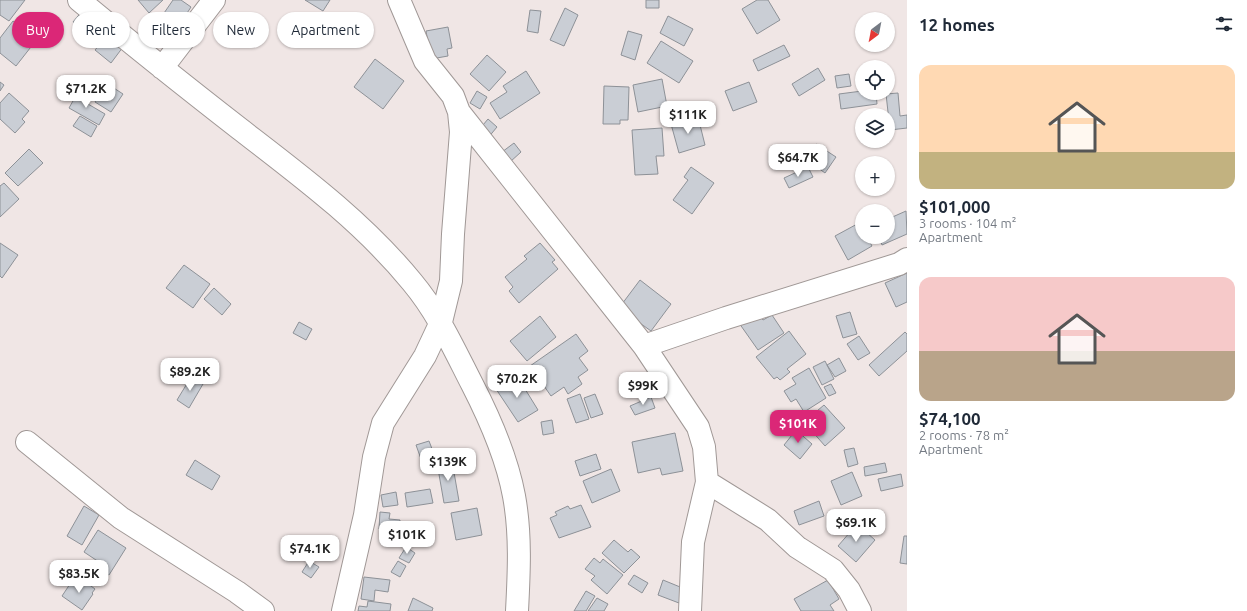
<!DOCTYPE html>
<html lang="en">
<head>
<meta charset="utf-8">
<style>
  body { margin:0; font-family:Ubuntu,sans-serif; background:#f2f2f3; color:#1f2937; height:100vh; display:flex; flex-direction:column; font-size:15px; white-space:nowrap }
  * { box-sizing:border-box; margin:0 }
  p { font-size:13px; color:#747a83 }
  .icon { flex:none; width:22px; height:22px; fill:none; stroke:currentColor; stroke-width:2; stroke-linecap:round; stroke-linejoin:round }
  .map { position:relative; flex:1; overflow:hidden }
  .drawer { display:flex; flex-direction:column; background:#fff; width:340px }
  .drawer>* { flex:none }
  .guide { position:absolute; left:12px; top:12px; width:380px; height:36px; display:flex; gap:8px }
  .needle { width:26px; rotate:212deg }
  .controls { position:absolute; left:855px; top:12px; display:grid; gap:8px }
  .controls a { display:grid; place-items:center; width:40px; height:40px; border-radius:50%; background:#fff; box-shadow:0 1px 3px #0004; font-size:20px }
  .price { position:absolute; translate:-50% -34px; padding:0 9px; border-radius:8px; background:#fff; color:#222; font-size:13px; line-height:26px; filter:drop-shadow(0 1px 2px #0008) }
  .price::after { content:''; position:absolute; left:50%; top:24px; width:12px; height:9px; margin-left:-6px; background:inherit; clip-path:polygon(0 0,100% 0,50% 100%) }
  .price.on { background:#db2777; color:#fff }
  ul { padding:0; list-style:none }
  li { display:grid; align-content:center; gap:8px; height:212px; padding:0 12px }
  li span { display:grid; place-items:center; height:124px; border-radius:12px; color:#555 }
  li>.icon { margin-inline-start:auto }
  span .icon { width:72px; height:72px; fill:#fffc; stroke-width:1 }
  li b { font-size:17px }
  h2 { display:flex; justify-content:space-between; align-items:center; height:48px; padding:0 12px; font-size:17px }
  .pill { padding:0 14px; border-radius:18px; background:#fff; box-shadow:0 1px 3px #0004; font-size:14px; line-height:36px }
  .pill.on { background:#db2777; color:#fff }
  main { display:flex; flex:1; min-height:0 }
  .map>svg:first-child { display:block }
  .building { fill:#caced5; stroke:#8d9197 }
  .lines { fill:none; stroke-linecap:round; stroke-linejoin:round }
  .street-casing { stroke:#a09896; stroke-width:24 }
  .street { stroke:#fff; stroke-width:22 }
</style>
</head>
<body>
<main>
<div class="map">
<svg width="907" height="611" viewBox="0 0 907 611">
  <rect width="100%" height="100%" fill="#f0e6e5"/>
  <path class="building" d="M0,0H25L9,21L0,15Z
    M138,0H163L149,13Z
    M173,0H181L191,7L178,27L162,16Z
    M305,0H330L323,11Z
    M646,0H659V8H646Z
    M757,0H768L780,20L757,34L742,9Z
    M565,8L578,15L564,46L550,40Z
    M83,10L126,43L111,63L95,50L101,43L73,22Z
    M530,10L541,11L538,33L527,31Z
    M668,16L693,29L684,46L660,33Z
    M32,19L45,29L16,66L0,53V38L13,21L24,29Z
    M448,27L452,48L447,49L448,56L431,59L426,31Z
    M628,31L642,35L635,60L621,55Z
    M661,41L693,61L679,83L647,63Z
    M784,45L790,56L758,71L753,60Z
    M487,55L506,72L489,91L470,74Z
    M375,59L404,81L383,109L354,87Z
    M818,68L825,80L799,96L792,84Z
    M526,71L540,93L500,119L490,103L507,92L503,86Z
    M849,74L851,86L837,88L835,76Z
    M100,79L123,94L111,112L95,102L97,99L90,95Z
    M662,79L667,106L638,112L633,85Z
    M0,82L4,85L0,91Z
    M749,82L757,102L733,111L725,91Z
    M604,86L629,87L628,120H620V124H603Z
    M477,91L487,97L480,109L470,103Z
    M862,91V93H876L877,104L841,109L839,94Z
    M78,92L90,99L88,104L105,114L99,125L69,108Z
    M9,93L29,111L22,119L25,122L15,133L0,119V103Z
    M898,93L900,116L907,115V128L890,130L886,94Z
    M80,116L97,126L91,137L73,126Z
    M698,117L705,145L679,153L671,124Z
    M488,119L497,127L487,139L478,131Z
    M662,128L664,156H656L658,174L635,175L632,130Z
    M514,143L521,152L510,162L502,152Z
    M816,144L836,157L825,173L806,159Z
    M29,149L43,163L18,186L5,173Z
    M691,167L714,183L692,214L673,200L688,180L684,177Z
    M808,167L813,177L789,188L784,178Z
    M4,183L19,199L0,217V186Z
    M906,211L907,234L882,245L879,237H888V219Z
    M859,223L862,229V237H867L872,246L848,260L835,236Z
    M0,243L18,255L2,278L0,276Z
    M540,243L555,260L552,262L558,269L519,303L509,291L513,287L505,277L527,259L524,256Z
    M184,265L210,284L193,308L166,288Z
    M907,273V302L896,307L885,283Z
    M640,280L671,304L651,331L619,308Z
    M214,288L231,304L222,315L204,299Z
    M850,312L857,334L843,338L836,316Z
    M759,315L763,320L772,315L784,333L758,350L739,323Z
    M540,316L556,337L527,361L510,341Z
    M299,322L312,329L306,340L293,333Z
    M789,331L806,354L787,369L790,372L780,380L777,377L774,379L756,357Z
    M905,332L907,334V351L879,376L869,365Z
    M576,334L588,351L579,358L588,370L578,377L582,384L568,394L564,387L551,396L530,366Z
    M859,336L870,353L858,360L847,344Z
    M839,358L846,371L835,377L827,365Z
    M825,361L834,379L822,385L813,367Z
    M809,368L826,398L804,412L796,399L791,402L784,391L796,384L792,378Z
    M517,376L538,410L518,422L496,389Z
    M191,377L203,384L189,408L177,400Z
    M831,384L836,393L829,396L824,387Z
    M580,394L589,419L576,423L567,399Z
    M595,394L603,414L591,418L584,398Z
    M651,397L655,408L635,415L630,406Z
    M824,405L845,428L825,446L804,422Z
    M552,420L554,433L543,435L541,422Z
    M796,430L812,444L800,459L784,445Z
    M675,433L683,471L662,475L660,468L638,473L632,442Z
    M429,441L434,454L421,459L416,445Z
    M854,448L858,464L848,467L844,450Z
    M596,454L601,469L580,476L575,461Z
    M195,460L220,476L212,490L186,475Z
    M452,461L459,501L444,503L437,463Z
    M885,463L887,472L865,476L864,467Z
    M611,469L620,491L592,503L583,481Z
    M852,472L862,496L841,505L831,481Z
    M901,474L903,486L881,491L878,479Z
    M430,489L433,503L407,507L405,493Z
    M396,492L398,505L383,507L381,495Z
    M819,501L824,516L799,525L794,511Z
    M581,505L591,527L559,538L550,518L557,515L555,512L568,506L570,509Z
    M84,506L99,515L82,545L67,536Z
    M477,508L482,535L456,540L451,513Z
    M380,512L390,513L389,519L400,520L399,530L379,529Z
    M857,524L875,540L856,562L838,546Z
    M98,530L126,548L109,575L95,567L99,562L84,552Z
    M904,536H907V564L900,563Z
    M614,540L628,552L631,549L640,557L624,573L602,553Z
    M406,547L415,553L409,563L399,558Z
    M594,558L600,563L603,559L623,575L607,594L591,580L595,576L585,569Z
    M309,561L319,567L311,578L302,572Z
    M398,561L406,566L400,577L391,572Z
    M634,575L648,583L642,593L628,584Z
    M364,577L390,580L388,592L375,590L374,601L361,599Z
    M83,580L95,589L92,593L93,594L82,610L62,596L72,581L80,586Z
    M663,580L685,589L679,603L658,595Z
    M828,580L839,599L830,605L834,611H801L794,599Z
    M586,591L595,596L586,611H574Z
    M413,598L433,608L432,611H408Z
    M597,598L608,604L604,611H588Z
    M368,601L391,604L390,611H358L359,606L367,607Z"/>
  <g class="lines">
    <defs>
      <path id="street" d="M79,0C132,44 186,87 240,129C301,176 363,222 412,282C438,313 454,349 472,384C490,419 507,458 514,496C521,534 519,573 517,611
        M162,68L214,0
        M459,112L644,346L698,427L704,447L707,482L693,542L690,611
        M644,346L726,318L899,264L907,259
        M27,442L121,518L237,592L263,611
        M707,482L768,520L797,547L833,570L849,590L860,611
        M343,611L365,515L374,457L383,423L425,356L441,322L451,281L453,234L461,132L459,112L453,96L425,61L399,0"/>
    </defs>
    <use href="#street" class="street-casing"/>
    <use href="#street" class="street"/>
  </g>
</svg>
<div class="controls">
<a><svg class="needle" viewBox="-14 -14 28 28"><path d="M0-13l5 13h-10z" fill="#e53935"/><path d="M0 13l5-13h-10z" fill="#747a83"/></svg></a>
<a><svg class="icon" aria-label="locate" viewBox="0 0 24 24"><circle cx="12" cy="12" r="6"/><path d="M12 2v4M12 18v4M2 12h4M18 12h4"/></svg></a>
<a><svg class="icon" aria-label="layers" viewBox="0 0 24 24"><path d="M12 4l9 5-9 5-9-5zM3 14l9 5 9-5"/></svg></a>
<a>+</a>
<a>−</a>
</div>
<b class="price" style="left:86px;top:109px">$71.2K</b>
<b class="price" style="left:688px;top:135px">$111K</b>
<b class="price" style="left:798px;top:178px">$64.7K</b>
<b class="price" style="left:190px;top:392px">$89.2K</b>
<b class="price" style="left:517px;top:399px">$70.2K</b>
<b class="price" style="left:643px;top:406px">$99K</b>
<b class="price on" style="left:798px;top:444px">$101K</b>
<b class="price" style="left:448px;top:482px">$139K</b>
<b class="price" style="left:856px;top:543px">$69.1K</b>
<b class="price" style="left:407px;top:555px">$101K</b>
<b class="price" style="left:310px;top:569px">$74.1K</b>
<b class="price" style="left:79px;top:594px">$83.5K</b>
<div class="guide">
<a class="pill on">Buy</a>
<a class="pill">Rent</a>
<a class="pill">Filters</a>
<a class="pill">New</a>
<a class="pill">Apartment</a>
</div>
</div>
<section class="drawer">
<h2>12 homes<svg class="icon" aria-label="filters" viewBox="0 0 24 24"><path d="M4 7h16M4 17h16"/><circle cx="9" cy="7" r="2"/><circle cx="15" cy="17" r="2"/></svg></h2>
<ul>
<li><span style="background:linear-gradient(#ffd9b3 70%,#c2b280 0)"><svg class="icon" aria-label="home" viewBox="0 0 24 24"><path d="M3 11l9-7 9 7M6 9v11h12V9"/></svg></span><div><b>$101,000</b><p>3 rooms · 104 m²</p><p>Apartment</p></div></li>
<li><span style="background:linear-gradient(#f6c9c9 60%,#b9a48a 0)"><svg class="icon" aria-label="home" viewBox="0 0 24 24"><path d="M3 11l9-7 9 7M6 9v11h12V9"/></svg></span><div><b>$74,100</b><p>2 rooms · 78 m²</p><p>Apartment</p></div></li>
</ul>
</section>
</main>
</body>
</html>
